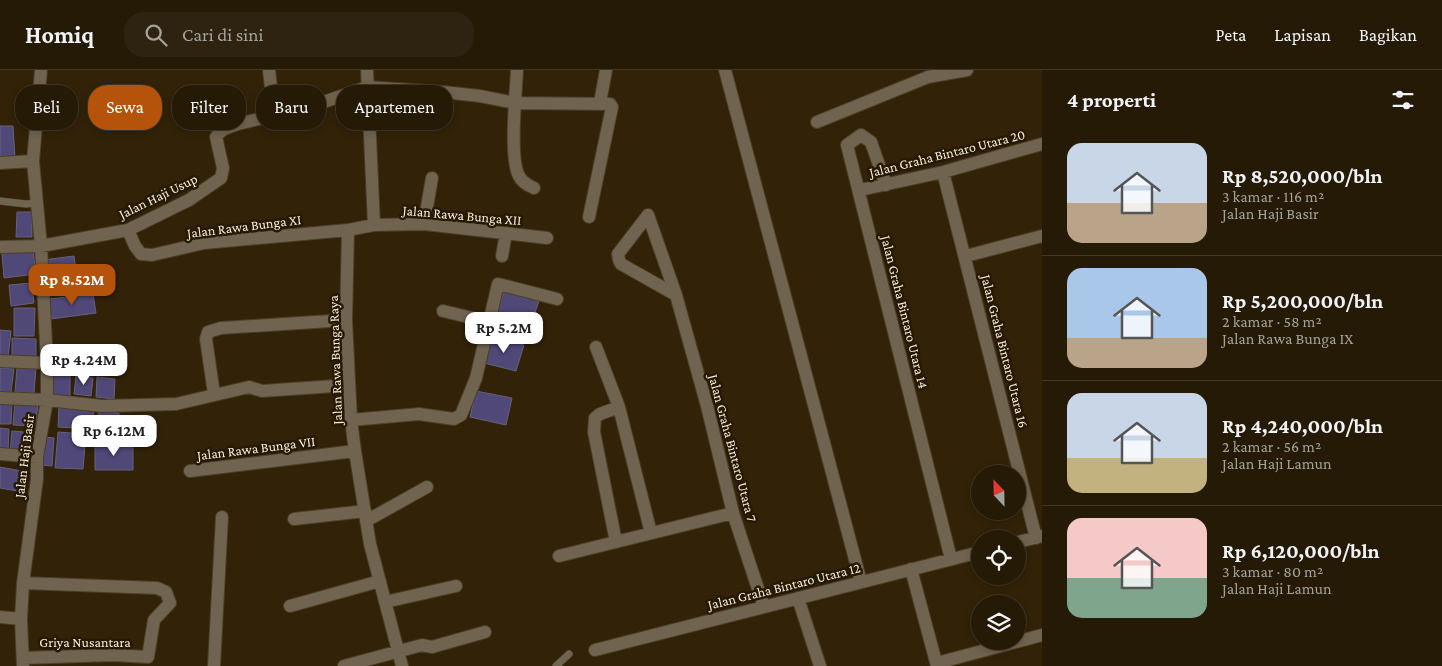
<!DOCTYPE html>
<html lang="id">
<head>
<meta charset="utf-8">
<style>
  body { margin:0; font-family:"Crimson Pro",serif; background:#2d2310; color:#f1f3f6; height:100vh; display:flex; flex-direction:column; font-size:19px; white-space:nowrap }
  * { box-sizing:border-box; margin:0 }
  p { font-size:16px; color:#a3a19b }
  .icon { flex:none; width:28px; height:28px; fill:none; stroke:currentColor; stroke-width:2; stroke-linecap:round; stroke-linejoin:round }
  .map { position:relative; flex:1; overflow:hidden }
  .panel { display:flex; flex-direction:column; background:#251a06; width:400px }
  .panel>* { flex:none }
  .banner { position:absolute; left:15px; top:15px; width:475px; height:45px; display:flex; gap:10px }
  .needle { width:32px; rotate:338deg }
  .fabs { position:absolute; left:971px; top:395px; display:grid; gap:10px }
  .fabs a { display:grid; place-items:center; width:55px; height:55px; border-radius:50%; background:#251a06; box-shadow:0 2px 8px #0003,0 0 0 1px #423828; font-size:25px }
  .price { position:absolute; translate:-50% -42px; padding:0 11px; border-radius:10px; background:#fff; color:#222; font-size:16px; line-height:32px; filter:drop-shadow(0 1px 2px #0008) }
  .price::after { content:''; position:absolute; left:50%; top:30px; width:15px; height:11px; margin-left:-8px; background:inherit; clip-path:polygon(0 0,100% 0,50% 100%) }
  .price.on { background:#b45309; color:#fff }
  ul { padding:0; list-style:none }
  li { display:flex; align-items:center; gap:15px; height:125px; padding:0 25px }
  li+li { border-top:1px solid #423828 }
  li span { display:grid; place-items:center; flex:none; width:140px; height:100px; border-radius:15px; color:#555 }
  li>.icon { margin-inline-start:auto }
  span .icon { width:60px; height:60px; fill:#fffc; stroke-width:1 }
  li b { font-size:21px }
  h2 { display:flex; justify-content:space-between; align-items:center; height:60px; padding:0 25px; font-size:21px }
  .pill { padding:0 18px; border-radius:20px; background:#251a06; box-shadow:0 2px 8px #0003,0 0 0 1px #423828; font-size:18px; line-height:45px }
  .pill.on { background:#b45309; color:#fff }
  header { display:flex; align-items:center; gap:30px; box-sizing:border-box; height:70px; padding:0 25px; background:#251a06; border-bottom:1px solid #423828 }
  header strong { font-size:24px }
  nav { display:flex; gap:28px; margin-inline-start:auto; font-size:18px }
  .search { width:350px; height:45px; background:#2d2310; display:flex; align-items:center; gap:12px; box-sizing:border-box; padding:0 18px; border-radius:20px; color:#a3a19b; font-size:19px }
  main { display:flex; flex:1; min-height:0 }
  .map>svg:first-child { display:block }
  .building { fill:#504877; stroke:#65617e }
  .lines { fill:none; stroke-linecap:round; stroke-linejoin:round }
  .lane-casing { stroke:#4c3e26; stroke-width:8 }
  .street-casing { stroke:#4c3e26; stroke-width:14 }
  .lane { stroke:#70634f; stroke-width:7 }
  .street { stroke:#70634f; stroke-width:12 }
  .labels { text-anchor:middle; stroke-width:5; stroke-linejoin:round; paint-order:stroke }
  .street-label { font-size:14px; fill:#f5ecdd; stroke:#271901 }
</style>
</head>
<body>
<header>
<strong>Homiq</strong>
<div class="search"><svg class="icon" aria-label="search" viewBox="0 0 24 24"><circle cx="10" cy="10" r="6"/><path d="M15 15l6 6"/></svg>Cari di sini</div>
<nav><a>Peta</a><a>Lapisan</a><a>Bagikan</a></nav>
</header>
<main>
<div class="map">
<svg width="1042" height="596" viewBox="0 0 1042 596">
  <rect width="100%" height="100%" fill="#312208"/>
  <path class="building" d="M0,56H13L15,88L0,89Z
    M17,142H32V167H16Z
    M33,180L36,204L4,208L2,184Z
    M74,186L79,221L48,226L43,190Z
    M32,213L34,233L11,236L9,215Z
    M505,219L539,231L531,254L497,242Z
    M93,224L96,243L51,249L49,229Z
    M14,238H35L34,266H14Z
    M0,260L11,261L8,288L0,287Z
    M492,266L524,275L516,301L484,293Z
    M12,268L36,269V287L12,286Z
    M77,286L111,287L110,303L76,302Z
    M51,289L70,290V327H50Z
    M0,298L14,299L11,322L0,321Z
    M17,298H36L34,323L15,322Z
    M76,306L93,308L91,326L74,324Z
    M97,307L115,309L114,329L96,327Z
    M476,321L512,328L506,355L470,347Z
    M15,330L38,331L36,356L13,355Z
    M0,332H12L11,354H0Z
    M59,335L94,338L92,359L58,357Z
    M99,341L119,343L117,360L98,359Z
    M0,358L9,359L8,382L0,381Z
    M12,361L36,363L35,384L10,382Z
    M58,362L86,364L83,399L55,398Z
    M43,367L54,368L52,396L40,395Z
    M95,374H133V400H95Z
    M0,397L27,402L23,422L0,418Z"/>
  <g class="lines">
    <defs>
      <path id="lane" d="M0,131L26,134L36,133
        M556,596L569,584"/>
      <path id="street" d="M269,0L271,18
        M367,0L374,155L348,160L346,250L351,350L355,381L370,474L402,596
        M517,0C516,22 509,88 519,106C522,112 527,115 534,118
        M725,0L861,512
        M600,33L606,0
        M817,52L928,7L967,0
        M0,93L33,91
        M943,102L1036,468
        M886,115L871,72L861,65L847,75L951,489
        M860,120L943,102L1042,74
        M424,154L432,108
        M374,155L424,154L547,168
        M128,160L135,176L141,184L152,185L204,173L348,160
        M0,177L41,176L128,160L189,130L221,108L223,98L216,67L219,63L224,59L238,54L271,46L292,43L367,17L443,22L480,26L515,33L610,34L612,37L589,147
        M502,186L506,163
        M966,186L1042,166
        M676,225L621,194L619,190L618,184L648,145L676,225L707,336L733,443L764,537
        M443,241L489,252
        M596,277L619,337L651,463
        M0,291L47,293
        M214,324L206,269L208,262L221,258L346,250
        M0,328L47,330L102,336L176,334L249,317L262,321L349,315
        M351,350L419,344L454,349L461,345L476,308L498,214L557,229
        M0,384L37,387
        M190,401L355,381
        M294,449L365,441
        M366,451L427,417
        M616,472L594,362L595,348L600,344L619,337
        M1018,472L1042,466
        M559,486L733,443
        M911,499L937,596
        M798,528L820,596
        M385,532L456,516
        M290,536L380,511
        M0,547L21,549
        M595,580L980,482
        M23,588L113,585L148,587L154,550L170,533L166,522L157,518L23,513
        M937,593L1042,565
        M23,596L21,549L23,513L37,409V387L47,330V293L41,176L33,91L41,0
        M214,596L222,447
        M344,596L422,575L432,577L485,562"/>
    </defs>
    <use href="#lane" class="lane-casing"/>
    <use href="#street" class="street-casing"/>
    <use href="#lane" class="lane"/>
    <use href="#street" class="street"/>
  </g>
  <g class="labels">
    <g class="street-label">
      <text transform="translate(947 83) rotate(-14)" y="5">Jalan Graha Bintaro Utara 20</text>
      <text transform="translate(158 126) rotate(-26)" y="5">Jalan Haji Usup</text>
      <text transform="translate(462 145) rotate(5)" y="5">Jalan Rawa Bunga XII</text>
      <text transform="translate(244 156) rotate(-7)" y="5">Jalan Rawa Bunga XI</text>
      <text transform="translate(905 242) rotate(76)" y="5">Jalan Graha Bintaro Utara 14</text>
      <text transform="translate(1005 281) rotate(76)" y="5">Jalan Graha Bintaro Utara 16</text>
      <text transform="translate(335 290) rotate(-92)" y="5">Jalan Rawa Bunga Raya</text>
      <text transform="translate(256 378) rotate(-7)" y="5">Jalan Rawa Bunga VII</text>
      <text transform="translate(733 378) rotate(75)" y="5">Jalan Graha Bintaro Utara 7</text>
      <text transform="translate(24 386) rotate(-83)" y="5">Jalan Haji Basir</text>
      <text transform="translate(784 516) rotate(-14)" y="5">Jalan Graha Bintaro Utara 12</text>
      <text x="85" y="577">Griya Nusantara</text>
    </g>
  </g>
</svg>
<div class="fabs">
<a><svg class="needle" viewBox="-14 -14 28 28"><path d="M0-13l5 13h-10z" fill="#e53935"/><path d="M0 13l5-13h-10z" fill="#a3a19b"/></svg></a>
<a><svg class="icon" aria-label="locate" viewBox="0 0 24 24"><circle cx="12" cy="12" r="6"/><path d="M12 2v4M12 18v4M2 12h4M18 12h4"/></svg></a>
<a><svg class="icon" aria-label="layers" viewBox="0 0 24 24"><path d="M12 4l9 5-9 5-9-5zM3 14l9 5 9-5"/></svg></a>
</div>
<b class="price on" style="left:72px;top:236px">Rp 8.52M</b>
<b class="price" style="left:504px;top:284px">Rp 5.2M</b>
<b class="price" style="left:84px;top:316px">Rp 4.24M</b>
<b class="price" style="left:114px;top:387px">Rp 6.12M</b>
<div class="banner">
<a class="pill">Beli</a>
<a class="pill on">Sewa</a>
<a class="pill">Filter</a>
<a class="pill">Baru</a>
<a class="pill">Apartemen</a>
</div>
</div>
<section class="panel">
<h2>4 properti<svg class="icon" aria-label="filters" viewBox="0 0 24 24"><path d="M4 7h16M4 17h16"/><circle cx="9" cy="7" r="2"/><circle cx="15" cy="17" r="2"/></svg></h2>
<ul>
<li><span style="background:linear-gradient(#c9d6e8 60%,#b9a48a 0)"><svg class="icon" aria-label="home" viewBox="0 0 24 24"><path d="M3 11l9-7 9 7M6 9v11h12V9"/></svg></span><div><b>Rp 8,520,000/bln</b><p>3 kamar · 116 m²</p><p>Jalan Haji Basir</p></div></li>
<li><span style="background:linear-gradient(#a9c7e8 70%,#b9a48a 0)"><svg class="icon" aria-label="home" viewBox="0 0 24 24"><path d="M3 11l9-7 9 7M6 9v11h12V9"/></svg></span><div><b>Rp 5,200,000/bln</b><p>2 kamar · 58 m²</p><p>Jalan Rawa Bunga IX</p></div></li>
<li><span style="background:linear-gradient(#c9d6e8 65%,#c2b280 0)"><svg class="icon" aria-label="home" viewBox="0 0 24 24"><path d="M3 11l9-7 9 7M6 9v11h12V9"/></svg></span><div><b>Rp 4,240,000/bln</b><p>2 kamar · 56 m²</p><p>Jalan Haji Lamun</p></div></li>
<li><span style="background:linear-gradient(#f6c9c9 60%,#7fa58c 0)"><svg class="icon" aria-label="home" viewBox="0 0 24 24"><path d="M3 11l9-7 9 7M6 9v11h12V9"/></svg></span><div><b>Rp 6,120,000/bln</b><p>3 kamar · 80 m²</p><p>Jalan Haji Lamun</p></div></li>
</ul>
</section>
</main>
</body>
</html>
